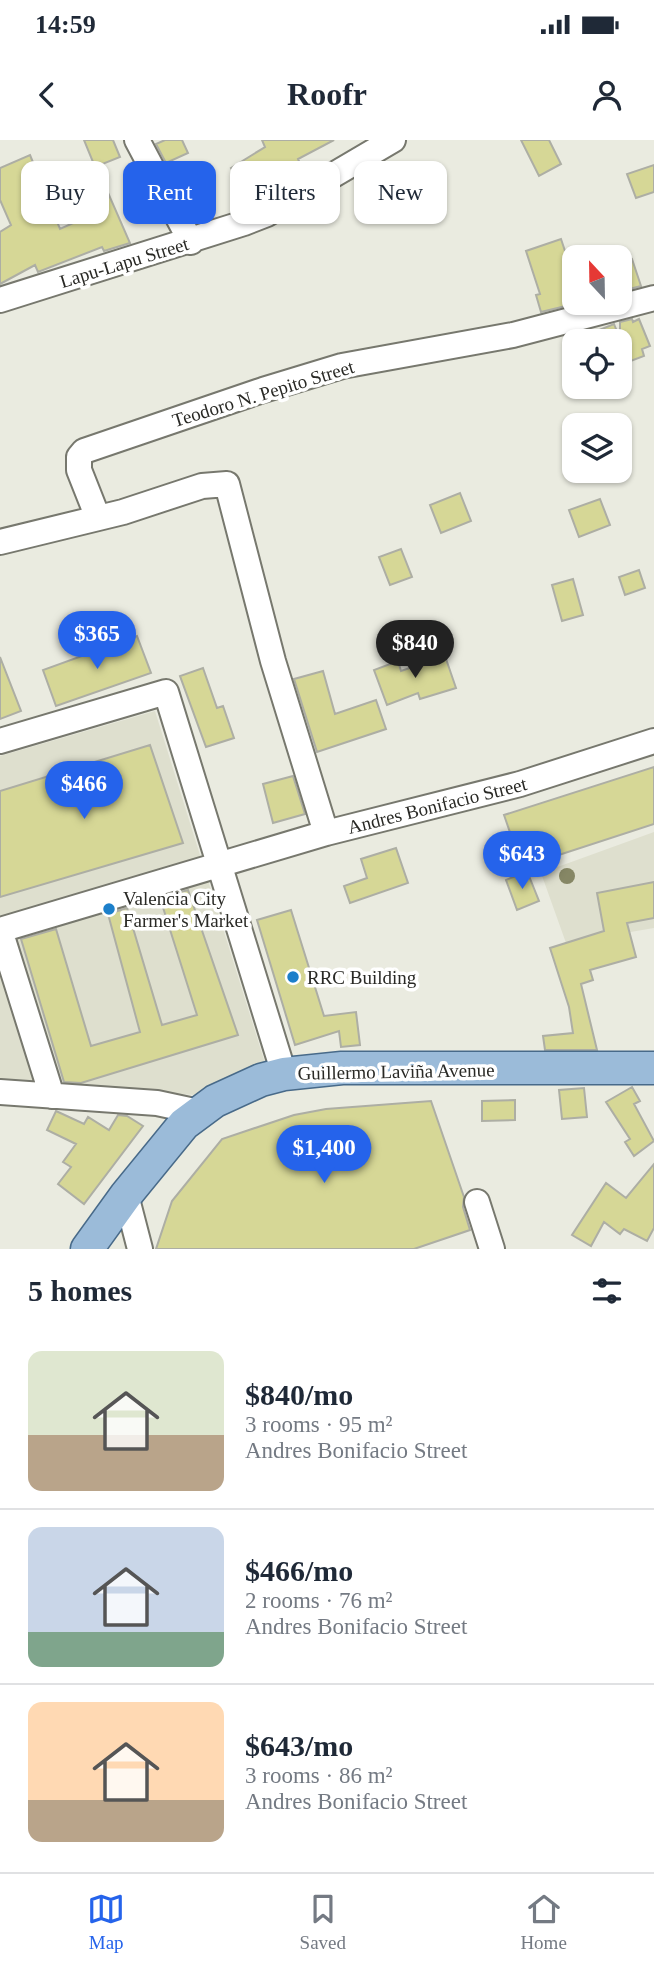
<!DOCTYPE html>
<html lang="en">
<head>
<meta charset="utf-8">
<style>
  body { margin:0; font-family:Georgia,serif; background:#f2f2f3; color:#1f2937; height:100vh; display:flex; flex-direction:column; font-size:26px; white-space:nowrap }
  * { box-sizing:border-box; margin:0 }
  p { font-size:23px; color:#747a83 }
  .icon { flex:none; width:38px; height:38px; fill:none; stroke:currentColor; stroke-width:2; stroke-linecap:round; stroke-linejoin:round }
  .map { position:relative; height:1109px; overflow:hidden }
  .details { display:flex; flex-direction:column; background:#fff; flex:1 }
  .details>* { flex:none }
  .hud { position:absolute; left:21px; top:21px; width:612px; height:63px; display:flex; gap:14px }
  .needle { width:46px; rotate:338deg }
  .buttons { position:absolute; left:562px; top:105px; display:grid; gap:14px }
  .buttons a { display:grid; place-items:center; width:70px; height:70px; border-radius:14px; background:#fff; box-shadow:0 2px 5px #0004; font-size:35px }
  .price { position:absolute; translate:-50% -60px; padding:0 16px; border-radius:24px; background:#2563eb; color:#fff; font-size:23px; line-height:46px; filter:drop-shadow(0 2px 4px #0008) }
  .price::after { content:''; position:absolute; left:50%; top:42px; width:21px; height:16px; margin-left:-10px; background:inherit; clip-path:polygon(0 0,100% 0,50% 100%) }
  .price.active { background:#222; color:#fff }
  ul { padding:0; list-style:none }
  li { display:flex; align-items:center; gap:21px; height:175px; padding:0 28px }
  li+li { border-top:2px solid #e0e1e3 }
  li span { display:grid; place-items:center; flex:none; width:196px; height:140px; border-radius:14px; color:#555 }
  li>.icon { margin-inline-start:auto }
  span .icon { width:84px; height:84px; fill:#fffc; stroke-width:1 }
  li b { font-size:30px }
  h2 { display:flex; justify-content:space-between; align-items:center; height:84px; padding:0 28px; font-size:30px }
  .chip { padding:0 24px; border-radius:14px; background:#fff; box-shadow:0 2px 5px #0004; font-size:24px; line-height:63px }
  .chip.active { background:#2563eb; color:#fff }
  .status { display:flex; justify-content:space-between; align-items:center; height:49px; padding:0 35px; background:#fff; direction:ltr }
  .status svg { height:19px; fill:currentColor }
  header { display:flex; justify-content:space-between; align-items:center; height:91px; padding:0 28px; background:#fff; font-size:32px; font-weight:600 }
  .dock { display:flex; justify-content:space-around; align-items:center; height:98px; border-top:2px solid #e0e1e3; background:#fff; font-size:19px; color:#747a83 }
  .dock a { display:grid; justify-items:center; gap:4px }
  .dock .active { color:#2563eb }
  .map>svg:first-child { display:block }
  .built { fill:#dedfce }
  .building { fill:#d6d796; stroke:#adaea4; stroke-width:2 }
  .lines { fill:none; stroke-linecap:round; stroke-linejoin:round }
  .minor-casing { stroke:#77786e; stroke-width:28 }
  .major-casing { stroke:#486a89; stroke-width:35 }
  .minor { stroke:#fff; stroke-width:24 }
  .major { stroke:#9bbbd9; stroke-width:32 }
  .tree { fill:#868765 }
  .poi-dot { fill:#1c7fca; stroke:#fff; stroke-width:2.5 }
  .labels { text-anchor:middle; stroke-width:7; stroke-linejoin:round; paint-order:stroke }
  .street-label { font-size:19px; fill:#292925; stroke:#fff }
  .poi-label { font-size:19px; fill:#292925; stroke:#fff; text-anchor:start }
</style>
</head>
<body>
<div class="status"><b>14:59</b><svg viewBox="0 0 49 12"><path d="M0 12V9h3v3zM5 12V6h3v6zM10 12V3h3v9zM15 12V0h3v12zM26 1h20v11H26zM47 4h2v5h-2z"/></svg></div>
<header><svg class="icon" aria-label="back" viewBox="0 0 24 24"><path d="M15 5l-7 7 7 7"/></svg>Roofr<svg class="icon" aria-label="person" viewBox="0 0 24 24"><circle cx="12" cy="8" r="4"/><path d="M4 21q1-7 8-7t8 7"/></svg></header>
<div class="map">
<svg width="654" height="1109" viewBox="0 0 654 1109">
  <rect width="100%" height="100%" fill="#eaebe0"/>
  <path class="built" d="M155,571L265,923L197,955L0,944V616Z
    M654,692V788L566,803L541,733Z"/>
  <path class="building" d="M84,0H113L120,17L95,27Z
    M165,0H182L188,13L166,23L156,4Z
    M262,0H334L298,19L301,26L278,36L276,33L245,51L231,28L265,7Z
    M521,0H549L561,24L539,36Z
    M30,15L60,89L89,76L75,43L99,32L130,103L104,111L102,107L38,132L35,125L0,144V92L11,85L0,60V28Z
    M654,25V52L636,58L627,34Z
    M561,99L569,123L574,121V164L541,172L536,155L540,154L526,111Z
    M632,119L641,146L622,151L620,123Z
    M632,179L633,182L639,179L650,206L642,209L644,216L620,225V201H572L614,184L620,199V182Z
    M460,353L471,381L441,393L430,365Z
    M600,359L610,385L579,397L569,370Z
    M401,409L412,437L390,445L379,417Z
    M639,430L645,448L625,455L619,437Z
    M573,439L583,475L562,481L552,445Z
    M137,496L151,533L56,566L43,530Z
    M445,516L456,548L420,559L418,553L387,565L374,530L398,521L401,531Z
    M0,517L21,571L0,579Z
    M203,528L217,568L223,566L234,598L206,607L180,536Z
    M323,531L335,574L376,560L386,589L317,612L294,539Z
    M150,605L183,703L0,757V651Z
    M654,627V684L522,727L504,675Z
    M293,636L305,674L273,683L263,644Z
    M396,708L408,743L350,763L344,746L367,738L361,719Z
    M527,731L539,761L517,770L506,740Z
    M654,742V778L627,783L636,817L590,830L593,840L581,844L597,910H545L543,896L573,893L569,867L550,808L604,791L597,753Z
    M188,750L238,895L81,943L64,942L21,799L56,789L91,906L140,892L108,774L127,768L162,885L197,875L160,758Z
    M291,770L324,876L356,872L360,905L341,907L339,891L295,905L257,780Z
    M632,947L640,961L634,964L654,1001L634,1016L625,1002L630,999L606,962Z
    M584,948L587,977L562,979L559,950Z
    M515,960V980L482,981V961Z
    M431,961L464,1057L463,1067L470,1090L414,1109H156L172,1061L222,999L294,975L326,969Z
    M56,971L84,984L88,977L109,990L118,975L127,976L143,986L84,1064L58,1044L71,1027L63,1022L76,1004L47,990Z
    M654,1024V1088L647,1101L624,1089L620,1094L604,1082L591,1106L572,1095L606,1043L626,1058Z"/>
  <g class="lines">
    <defs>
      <path id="minor" d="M137,0L191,102
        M0,160L244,83L267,74L393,0
        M98,378L79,330V317L84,311L263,250L342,226L513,195L654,158
        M0,402L123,372L202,346L227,344L273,521L326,693
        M0,601L166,552L284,934
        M0,790L326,693L520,644L654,601
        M0,790L52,956
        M0,952L157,963L199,972
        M126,1055L140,1109
        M477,1062L492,1109"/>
      <path id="major" d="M87,1109L126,1055L184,984L215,961L261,940L284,934L342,928H654"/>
    </defs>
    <use href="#minor" class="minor-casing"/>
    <use href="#major" class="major-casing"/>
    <use href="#minor" class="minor"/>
    <use href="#major" class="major"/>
  </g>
  <circle class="tree" cx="567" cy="736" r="8"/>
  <g class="poi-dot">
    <circle cx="109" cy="769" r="7"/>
    <circle cx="293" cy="837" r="7"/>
  </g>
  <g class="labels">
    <g class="street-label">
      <text transform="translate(124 122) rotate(-17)" y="7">Lapu-Lapu Street</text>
      <text transform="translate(263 253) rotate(-17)" y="7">Teodoro N. Pepito Street</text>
      <text transform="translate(437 665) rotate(-14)" y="7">Andres Bonifacio Street</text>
      <text transform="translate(396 931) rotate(-1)" y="7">Guillermo Laviña Avenue</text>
    </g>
    <g class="poi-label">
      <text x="123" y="765">Valencia City<tspan x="123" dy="22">Farmer's Market</tspan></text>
      <text x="307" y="844">RRC Building</text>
    </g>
  </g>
</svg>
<div class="buttons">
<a><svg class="needle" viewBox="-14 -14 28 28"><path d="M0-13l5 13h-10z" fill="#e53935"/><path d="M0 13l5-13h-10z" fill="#747a83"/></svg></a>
<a><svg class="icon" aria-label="locate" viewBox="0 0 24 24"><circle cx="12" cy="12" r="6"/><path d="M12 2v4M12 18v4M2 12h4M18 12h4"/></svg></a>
<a><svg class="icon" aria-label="layers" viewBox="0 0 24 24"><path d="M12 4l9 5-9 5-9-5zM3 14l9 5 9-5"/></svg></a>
</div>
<b class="price" style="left:97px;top:531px">$365</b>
<b class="price active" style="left:415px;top:540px">$840</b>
<b class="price" style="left:84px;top:681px">$466</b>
<b class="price" style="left:522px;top:751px">$643</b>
<b class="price" style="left:324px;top:1045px">$1,400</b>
<div class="hud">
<a class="chip">Buy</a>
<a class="chip active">Rent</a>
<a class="chip">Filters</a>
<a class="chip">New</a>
</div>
</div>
<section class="details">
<h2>5 homes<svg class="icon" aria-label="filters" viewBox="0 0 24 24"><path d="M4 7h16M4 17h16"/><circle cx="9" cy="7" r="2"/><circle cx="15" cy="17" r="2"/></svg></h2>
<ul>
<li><span style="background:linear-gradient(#dfe7d0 60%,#b9a48a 0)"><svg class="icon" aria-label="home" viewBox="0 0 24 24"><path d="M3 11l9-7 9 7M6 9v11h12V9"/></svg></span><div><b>$840/mo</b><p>3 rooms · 95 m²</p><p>Andres Bonifacio Street</p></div></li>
<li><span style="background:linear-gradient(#c9d6e8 75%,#7fa58c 0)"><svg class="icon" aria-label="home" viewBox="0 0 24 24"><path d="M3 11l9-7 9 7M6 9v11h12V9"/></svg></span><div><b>$466/mo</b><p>2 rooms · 76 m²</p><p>Andres Bonifacio Street</p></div></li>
<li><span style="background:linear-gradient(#ffd9b3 70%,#b9a48a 0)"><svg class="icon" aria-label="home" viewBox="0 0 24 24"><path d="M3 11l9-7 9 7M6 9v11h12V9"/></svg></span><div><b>$643/mo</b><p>3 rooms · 86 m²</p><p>Andres Bonifacio Street</p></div></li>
</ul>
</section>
<nav class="dock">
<a class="active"><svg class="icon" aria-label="map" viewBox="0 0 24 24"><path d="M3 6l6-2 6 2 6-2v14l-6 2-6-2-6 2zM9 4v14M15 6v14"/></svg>Map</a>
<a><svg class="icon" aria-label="saved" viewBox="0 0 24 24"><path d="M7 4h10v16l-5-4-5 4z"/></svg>Saved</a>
<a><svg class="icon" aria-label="home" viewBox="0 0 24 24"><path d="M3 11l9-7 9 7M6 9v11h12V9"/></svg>Home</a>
</nav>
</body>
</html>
